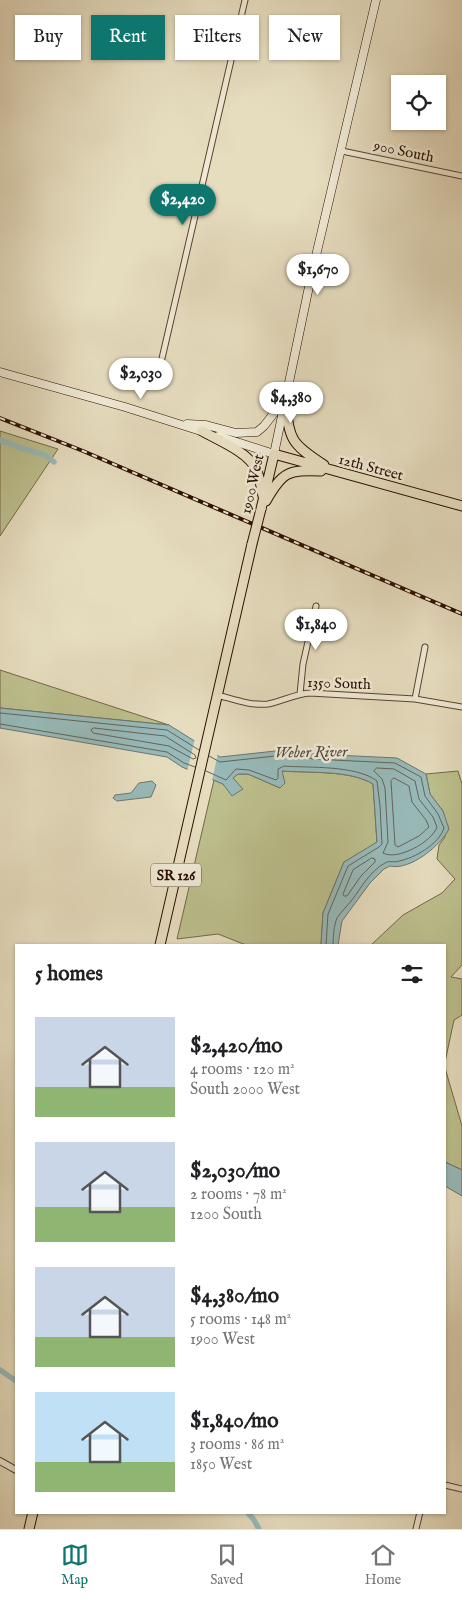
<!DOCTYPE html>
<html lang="en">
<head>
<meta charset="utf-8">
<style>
  body { margin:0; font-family:"IM FELL English",serif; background:#f2f2f2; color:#202124; height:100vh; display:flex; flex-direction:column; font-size:19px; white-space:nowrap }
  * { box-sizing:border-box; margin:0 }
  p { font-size:16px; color:#757577 }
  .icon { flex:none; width:28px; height:28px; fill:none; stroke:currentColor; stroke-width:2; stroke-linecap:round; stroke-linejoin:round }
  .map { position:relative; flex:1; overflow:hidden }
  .side { position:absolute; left:15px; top:944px; width:431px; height:570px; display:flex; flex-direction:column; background:#fff; border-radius:0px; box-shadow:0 1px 4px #0004 }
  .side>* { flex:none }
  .banner { position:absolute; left:15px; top:15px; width:432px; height:45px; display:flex; gap:10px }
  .controls { position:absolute; left:391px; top:75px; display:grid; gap:10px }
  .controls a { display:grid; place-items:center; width:55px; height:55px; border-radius:0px; background:#fff; box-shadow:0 1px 4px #0004; font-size:25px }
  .price { position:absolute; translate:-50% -42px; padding:0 11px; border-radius:18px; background:#fff; color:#222; font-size:16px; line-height:32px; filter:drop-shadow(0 1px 2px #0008) }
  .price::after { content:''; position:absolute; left:50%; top:30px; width:15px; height:11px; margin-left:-8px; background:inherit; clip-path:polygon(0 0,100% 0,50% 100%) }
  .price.active { background:#0f766e; color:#fff }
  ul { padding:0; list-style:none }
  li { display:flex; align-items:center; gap:15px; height:125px; padding:0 20px }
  li span { display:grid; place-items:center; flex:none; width:140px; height:100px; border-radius:0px; color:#555 }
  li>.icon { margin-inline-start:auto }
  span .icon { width:60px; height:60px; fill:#fffc; stroke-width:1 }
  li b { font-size:21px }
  h2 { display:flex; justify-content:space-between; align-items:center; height:60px; padding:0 20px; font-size:21px }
  .chip { padding:0 18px; border-radius:0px; background:#fff; box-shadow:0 1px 4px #0004; font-size:18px; line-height:45px }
  .chip.active { background:#0f766e; color:#fff }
  .tabs { display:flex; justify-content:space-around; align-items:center; height:70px; border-top:1px solid #e0e0e0; background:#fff; font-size:14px; color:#757577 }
  .tabs a { display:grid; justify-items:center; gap:2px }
  .tabs .active { color:#0f766e }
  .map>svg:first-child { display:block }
  .green { fill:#bcbf8d; stroke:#746646 }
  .water { fill:#98bab9; stroke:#6d756f }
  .pier { fill:#e6ddbf }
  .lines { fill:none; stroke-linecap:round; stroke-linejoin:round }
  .shore { stroke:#62645c; stroke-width:1 }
  .canal { stroke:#98bab9; stroke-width:5.5 }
  .minor-casing { stroke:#5a4230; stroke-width:7 }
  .tertiary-casing { stroke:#5a4230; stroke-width:8 }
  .secondary-casing { stroke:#2c0e00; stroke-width:9 }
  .primary-casing { stroke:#2c0e00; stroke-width:11 }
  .minor { stroke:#efe9d5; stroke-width:5 }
  .tertiary { stroke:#efe9d5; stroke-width:6 }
  .secondary { stroke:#efe9d5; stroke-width:8 }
  .primary { stroke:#e6ddbf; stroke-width:9 }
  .rail-casing { stroke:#2c0e00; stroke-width:4 }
  .rail { stroke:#efe9d5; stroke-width:2; stroke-dasharray:5.5; stroke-linecap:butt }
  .primary-bridge-casing { stroke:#2c0e00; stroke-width:11; stroke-linecap:butt }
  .primary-bridge { stroke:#e6ddbf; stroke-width:9 }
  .labels { text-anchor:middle; stroke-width:5; stroke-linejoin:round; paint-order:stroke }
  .shield { fill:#efe9d5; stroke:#665040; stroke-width:1 }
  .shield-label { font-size:14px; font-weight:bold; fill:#2c0e00 }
  .street-label { font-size:15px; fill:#2c0e00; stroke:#efe9d5 }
  .water-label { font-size:16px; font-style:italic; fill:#524a41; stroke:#efe9d5 }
</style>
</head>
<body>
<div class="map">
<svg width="462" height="1529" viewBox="0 0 462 1529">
  <rect width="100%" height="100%" fill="#e6ddbf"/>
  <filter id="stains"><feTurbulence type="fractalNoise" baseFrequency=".004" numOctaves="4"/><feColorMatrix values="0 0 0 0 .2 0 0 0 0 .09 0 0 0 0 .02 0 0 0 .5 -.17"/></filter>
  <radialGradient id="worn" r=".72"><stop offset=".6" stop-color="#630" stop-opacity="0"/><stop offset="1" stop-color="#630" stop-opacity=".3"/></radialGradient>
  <path class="green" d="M0,431L58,449L0,536Z
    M0,670L169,725L0,708Z
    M282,771C308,773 351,770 373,784L377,843L344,862L323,913L321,945H246L218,934L177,939L214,780L223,784L238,774H248L280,788Z
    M458,771L462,784V965L451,977L462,979V1015L454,1020L445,1062V945H371L403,915L442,893L455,879L437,859L439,845L445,837L443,811L430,794L426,774Z
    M445,1068L462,1126V1170L445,1162Z"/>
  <path class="water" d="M0,708L169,725L220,757L294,749L314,754L397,758L426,774L430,794L443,811L449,829C441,845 410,871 390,866L384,869L370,883L342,921L338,945H321L323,913L344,862L377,842L373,784C351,770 309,773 282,771L285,783L280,788L248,774H238L233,778L243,789L232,796L223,784L182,767L167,757L0,728Z
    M152,781L156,785L151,797L117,801L113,798L115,795L131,793L139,783Z
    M445,1162L462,1170V1196L445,1186Z"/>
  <path class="pier" d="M195,738L218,753L212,781L187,772Z"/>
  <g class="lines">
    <path class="shore" d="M0,713L167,730L199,750
      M0,724L167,752L184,763L195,767
      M94,728L165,736L195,755L196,758L193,759L169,746L93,733L91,730Z
      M209,756L220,762L294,754L313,759L395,763L421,777L425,796L438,814L444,828C439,844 415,858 399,861C394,863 390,860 385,863C370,871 361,888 352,900C347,906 341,912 337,918C334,925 333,937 333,945
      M377,768L394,769L415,781L419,799L433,817L437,827C432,842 397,861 383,853L388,842L385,788L382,779L374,771Z
      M206,771L226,780L236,769L249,770L276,780L278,778V769L284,766C310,768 356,765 377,781L380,806L382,844L379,847L348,866L328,914L326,945
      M394,778L409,786L412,802L426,820L429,827L419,836L398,847L395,845L391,781Z
      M372,858L375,859V862L361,876L347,896H344L343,894L353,870Z"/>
    <path class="canal" d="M0,440C9,443 18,448 28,450C37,453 47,454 54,462
      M0,1370L16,1381
      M247,1512L254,1520L259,1529"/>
    <defs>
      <path id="minor" d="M342,151L462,176
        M157,380L245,0
        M300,694L303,664L316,606
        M217,695C233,699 251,706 268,704C283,701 295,694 310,693L415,699L462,707
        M415,699L425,647
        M445,1485L462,1489
        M416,1529L420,1512"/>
      <path id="tertiary" d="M0,1461L16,1470"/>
      <path id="secondary" d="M0,372L125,407L207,433
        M187,424L206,425L236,433L257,432L264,426L284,400
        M218,436L274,454L311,277L376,0"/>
      <path id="primary" d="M285,398C290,439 288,442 324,465
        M202,431C218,440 248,452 256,469C260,477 261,487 263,496
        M266,501C283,471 288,470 321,471
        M261,509L274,454L462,506
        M160,945L252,544
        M29,1529L33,1512"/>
    </defs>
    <use href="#minor" class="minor-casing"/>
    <use href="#tertiary" class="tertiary-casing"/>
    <use href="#secondary" class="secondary-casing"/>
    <use href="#primary" class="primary-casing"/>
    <use href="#minor" class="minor"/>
    <use href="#tertiary" class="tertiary"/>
    <use href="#secondary" class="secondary"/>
    <use href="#primary" class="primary"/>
    <defs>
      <path id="rail" d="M0,418L83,451L462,614"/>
    </defs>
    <use href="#rail" class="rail-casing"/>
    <use href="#rail" class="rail"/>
    <defs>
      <path id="primary-bridge" d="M252,544L261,509"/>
    </defs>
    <use href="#primary-bridge" class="primary-bridge-casing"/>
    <use href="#primary-bridge" class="primary-bridge"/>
  </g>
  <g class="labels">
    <rect class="shield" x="151" y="863.5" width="50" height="23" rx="4"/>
    <g class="shield-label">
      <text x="176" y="880">SR 126</text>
    </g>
    <g class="street-label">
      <text transform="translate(404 151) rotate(12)" y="5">900 South</text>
      <text transform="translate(371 467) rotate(15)" y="5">12th Street</text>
      <text transform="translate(252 484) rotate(-77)" y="5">1900 West</text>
      <text transform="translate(339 683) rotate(2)" y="5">1350 South</text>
    </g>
    <g class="water-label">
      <text transform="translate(311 751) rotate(-1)" y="6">Weber River</text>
    </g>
  </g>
  <rect width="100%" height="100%" filter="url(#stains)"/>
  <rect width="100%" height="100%" fill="url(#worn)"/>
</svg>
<div class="controls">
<a><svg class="icon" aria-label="locate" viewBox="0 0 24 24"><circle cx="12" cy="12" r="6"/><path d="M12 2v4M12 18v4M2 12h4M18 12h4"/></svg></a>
</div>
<b class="price active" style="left:183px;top:226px">$2,420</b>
<b class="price" style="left:318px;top:296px">$1,670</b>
<b class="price" style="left:141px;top:400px">$2,030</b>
<b class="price" style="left:291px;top:424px">$4,380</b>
<b class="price" style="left:316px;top:651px">$1,840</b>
<div class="banner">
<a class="chip">Buy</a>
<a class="chip active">Rent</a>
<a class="chip">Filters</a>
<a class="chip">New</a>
</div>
<section class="side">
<h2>5 homes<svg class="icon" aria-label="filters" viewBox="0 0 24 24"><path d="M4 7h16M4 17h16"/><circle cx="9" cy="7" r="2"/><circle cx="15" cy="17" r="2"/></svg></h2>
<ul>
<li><span style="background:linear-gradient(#c9d6e8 70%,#8fb573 0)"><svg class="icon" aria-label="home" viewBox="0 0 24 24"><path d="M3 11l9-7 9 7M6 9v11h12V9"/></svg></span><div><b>$2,420/mo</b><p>4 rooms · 120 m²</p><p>South 2000 West</p></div></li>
<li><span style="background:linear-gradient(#c9d6e8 65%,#8fb573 0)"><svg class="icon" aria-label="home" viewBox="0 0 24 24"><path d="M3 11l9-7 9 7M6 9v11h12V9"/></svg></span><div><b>$2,030/mo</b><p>2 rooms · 78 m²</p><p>1200 South</p></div></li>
<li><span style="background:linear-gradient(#c9d6e8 70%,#8fb573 0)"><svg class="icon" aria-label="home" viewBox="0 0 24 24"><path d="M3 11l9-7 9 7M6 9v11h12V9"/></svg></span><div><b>$4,380/mo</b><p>5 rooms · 148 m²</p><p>1900 West</p></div></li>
<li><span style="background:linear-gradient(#bfe0f5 70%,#8fb573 0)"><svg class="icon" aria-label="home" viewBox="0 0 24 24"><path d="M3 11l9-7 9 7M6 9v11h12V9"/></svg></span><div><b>$1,840/mo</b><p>3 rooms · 86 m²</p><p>1850 West</p></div></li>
</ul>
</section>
</div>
<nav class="tabs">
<a class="active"><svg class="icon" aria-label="map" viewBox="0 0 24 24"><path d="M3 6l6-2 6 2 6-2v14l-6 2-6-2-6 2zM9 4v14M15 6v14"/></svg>Map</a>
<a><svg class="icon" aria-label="saved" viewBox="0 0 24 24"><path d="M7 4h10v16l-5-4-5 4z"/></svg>Saved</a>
<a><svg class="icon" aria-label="home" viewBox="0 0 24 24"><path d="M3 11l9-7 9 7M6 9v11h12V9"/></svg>Home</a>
</nav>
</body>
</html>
